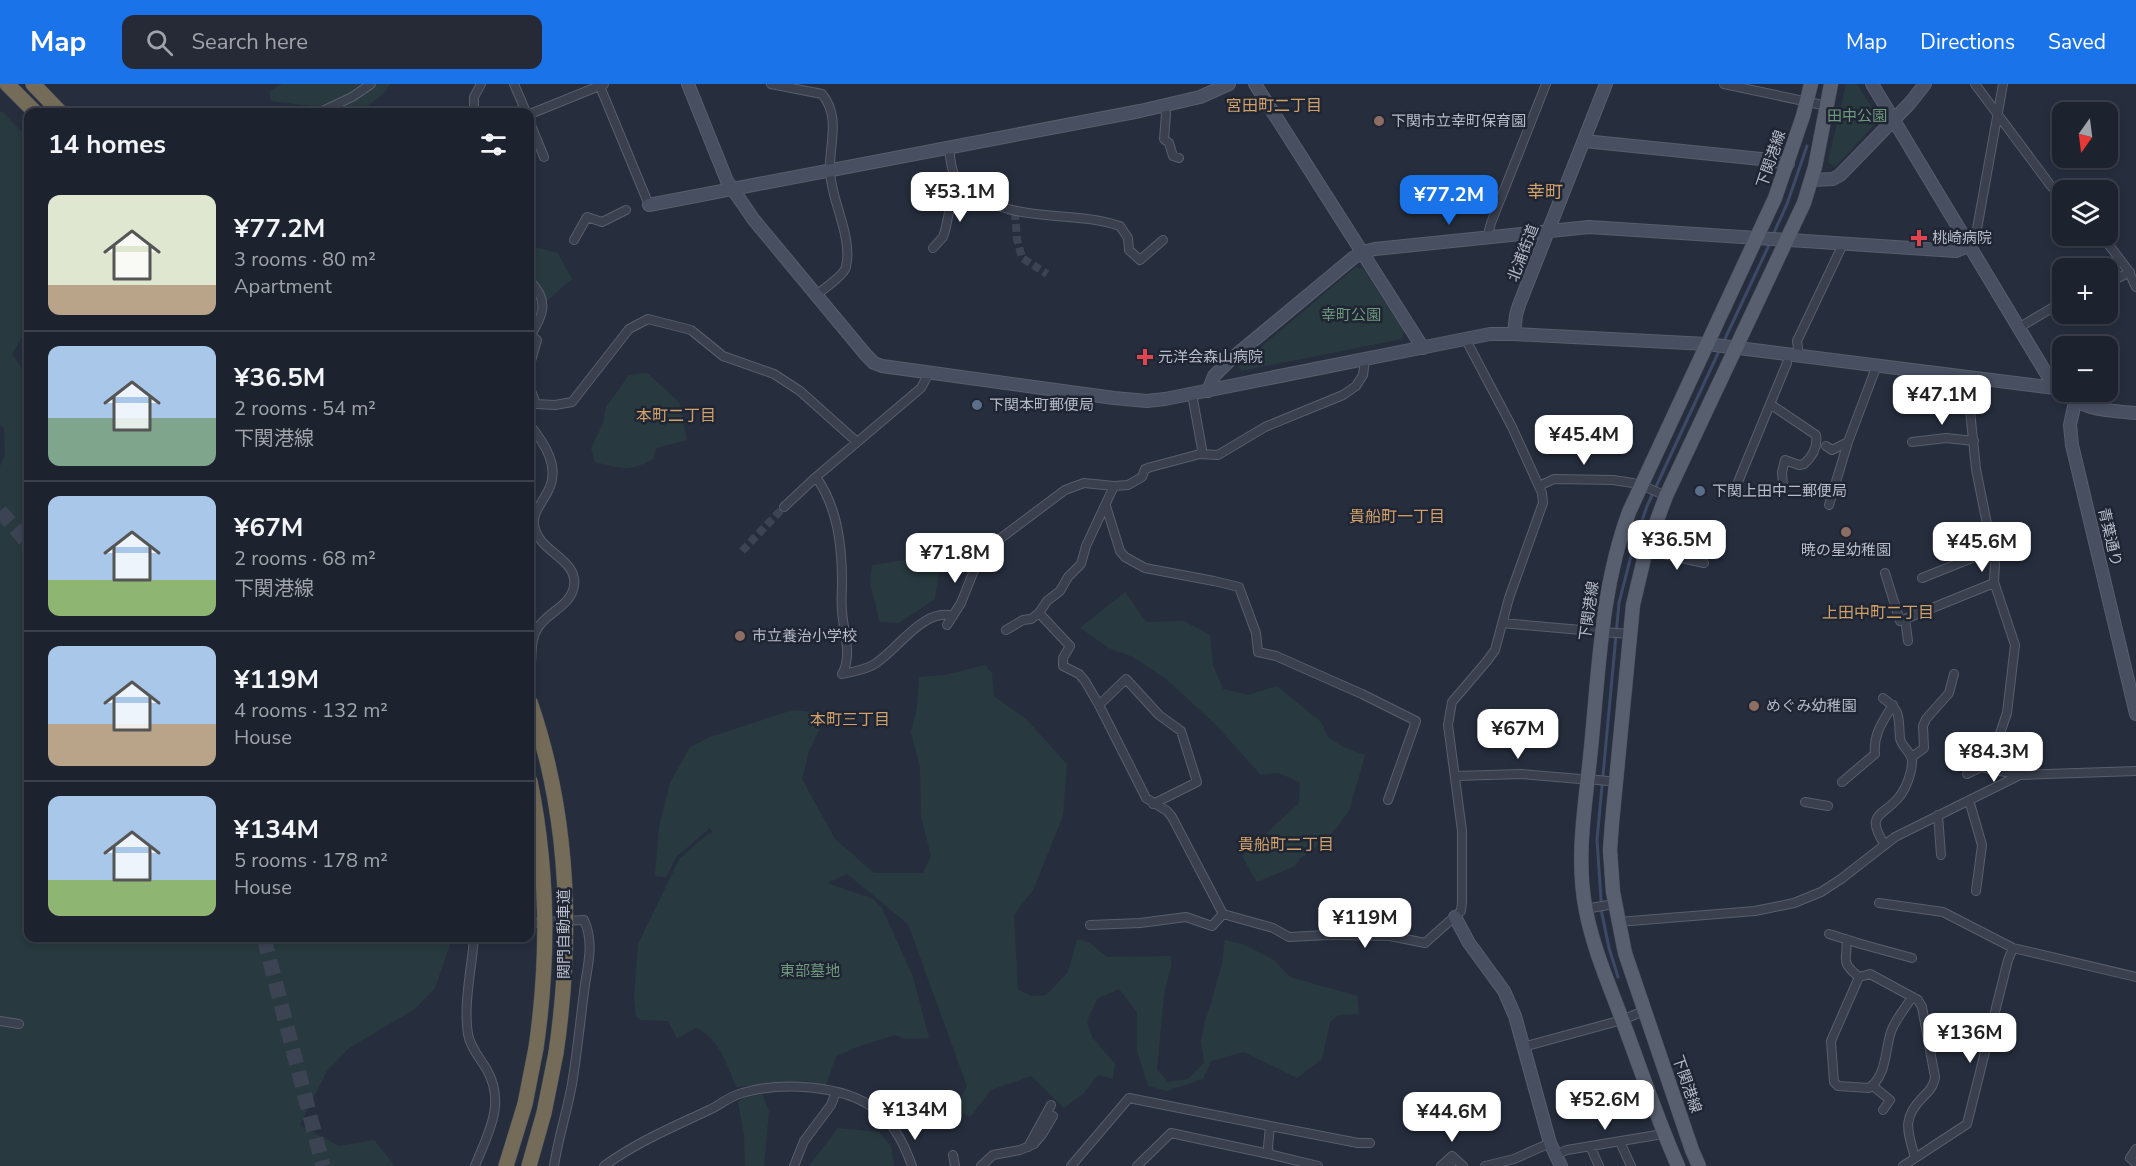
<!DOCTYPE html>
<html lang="en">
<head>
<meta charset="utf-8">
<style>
  body { margin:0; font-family:"Nunito Sans","Noto Sans JP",sans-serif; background:#252a36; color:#f1f3f6; height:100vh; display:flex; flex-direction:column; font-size:22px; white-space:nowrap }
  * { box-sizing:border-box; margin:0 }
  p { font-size:20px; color:#a0a4aa }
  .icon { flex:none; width:33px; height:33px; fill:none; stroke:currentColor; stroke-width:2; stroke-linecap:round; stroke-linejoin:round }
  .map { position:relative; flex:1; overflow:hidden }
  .details { position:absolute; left:24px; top:24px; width:510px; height:834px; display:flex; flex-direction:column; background:#1c222e; border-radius:12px; box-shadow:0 3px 9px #0003,0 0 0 2px #3a3f4a }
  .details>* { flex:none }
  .needle { width:39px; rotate:194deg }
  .buttons { position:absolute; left:2052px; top:18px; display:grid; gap:12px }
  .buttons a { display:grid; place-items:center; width:66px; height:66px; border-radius:12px; background:#1c222e; box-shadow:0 3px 9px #0003,0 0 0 2px #3a3f4a; font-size:30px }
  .price { position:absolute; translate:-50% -51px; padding:0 14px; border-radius:12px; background:#fff; color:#222; font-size:20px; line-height:39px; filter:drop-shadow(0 2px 3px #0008) }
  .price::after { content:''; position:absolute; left:50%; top:36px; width:18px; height:14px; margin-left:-9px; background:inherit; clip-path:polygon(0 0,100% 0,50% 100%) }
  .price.on { background:#1a73e8; color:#fff }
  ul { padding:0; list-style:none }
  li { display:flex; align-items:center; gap:18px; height:150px; padding:0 24px }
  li+li { border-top:2px solid #3a3f4a }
  li span { display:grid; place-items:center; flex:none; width:168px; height:120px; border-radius:12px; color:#555 }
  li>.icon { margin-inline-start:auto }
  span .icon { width:72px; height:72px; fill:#fffc; stroke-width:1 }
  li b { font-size:26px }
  h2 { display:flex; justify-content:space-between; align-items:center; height:72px; padding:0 24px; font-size:26px }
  header { display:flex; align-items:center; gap:36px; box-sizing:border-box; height:84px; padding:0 30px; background:#1a73e8; color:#fff }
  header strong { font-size:28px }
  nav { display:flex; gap:33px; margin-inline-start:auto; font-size:21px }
  .search { width:420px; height:54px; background:#252a36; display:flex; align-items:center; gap:15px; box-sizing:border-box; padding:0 21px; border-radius:12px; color:#a0a4aa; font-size:22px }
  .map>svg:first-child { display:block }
  .green { fill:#283a3f }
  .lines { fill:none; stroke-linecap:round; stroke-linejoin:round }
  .stream { stroke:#3c4a66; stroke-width:3 }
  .street-tunnel { stroke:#3c4353; stroke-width:8; stroke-dasharray:8 4; stroke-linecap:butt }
  .highway-tunnel { stroke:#3c4353; stroke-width:15; stroke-dasharray:15 8; stroke-linecap:butt }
  .street-casing { stroke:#585e6c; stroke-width:10 }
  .secondary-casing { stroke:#585e6c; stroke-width:14 }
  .primary-casing { stroke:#434957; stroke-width:15 }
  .highway-casing { stroke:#454b59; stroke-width:16 }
  .street { stroke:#3a404e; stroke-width:8 }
  .secondary { stroke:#484f61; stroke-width:12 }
  .primary { stroke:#585f6e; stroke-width:14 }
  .highway { stroke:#746c58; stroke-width:15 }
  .highway-bridge-casing { stroke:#454b59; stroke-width:16; stroke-linecap:butt }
  .highway-bridge { stroke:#746c58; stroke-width:15 }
  .education-dot { fill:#8d6e63; stroke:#1f2533; stroke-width:2 }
  .health-dot { fill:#e0444e; stroke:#1f2533; stroke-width:2 }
  .service-dot { fill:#5c6f8a; stroke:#1f2533; stroke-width:2 }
  .labels { text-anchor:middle; stroke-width:5; stroke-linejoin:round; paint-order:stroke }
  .park-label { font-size:15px; fill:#6f997d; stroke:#1f2533 }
  .poi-label { font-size:15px; fill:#b6bcc9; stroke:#1f2533; text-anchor:start }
  .street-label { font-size:15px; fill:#b6bcc9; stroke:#1f2533 }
  .neighbourhood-label { font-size:16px; fill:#d0a16a; stroke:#1f2533 }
  .quarter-label { font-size:18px; fill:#d0a16a; stroke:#1f2533 }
</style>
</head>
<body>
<header>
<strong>Map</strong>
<div class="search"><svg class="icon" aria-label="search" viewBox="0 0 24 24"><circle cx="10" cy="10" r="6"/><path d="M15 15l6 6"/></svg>Search here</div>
<nav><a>Map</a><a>Directions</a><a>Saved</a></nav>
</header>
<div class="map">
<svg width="2136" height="1082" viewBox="0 0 2136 1082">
  <rect width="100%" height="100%" fill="#262e3e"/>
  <path class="green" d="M282,0H390L385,8L360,28L271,17L269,7Z
    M1846,0H1857L1877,32L1876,39L1835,83L1828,78Z
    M2,27L28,55V244L12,270L28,293V854H452L435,904L415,925L349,964L327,987L300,1041L339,1062L374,1056L395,1082H0V382L5,371L4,344L0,341V28Z
    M531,162L558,169L572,195L530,231V163Z
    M1356,183L1363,185L1404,247L1402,255L1241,287L1238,282Z
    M647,289L679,318L687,356L656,364L653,375C628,389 621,384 595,378L591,364L603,339L606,323L629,291Z
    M908,461L922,465L940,479L935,515L899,539L880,538L870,499L872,481L906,476Z
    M1125,508L1146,538L1184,537L1210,551L1213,581L1223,605L1248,611L1277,602L1321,638L1328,653L1343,663L1365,671L1349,727L1329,753L1300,775L1295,782L1257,798L1242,772L1299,719L1300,698L1278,689L1261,691L1215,640L1165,594L1133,573L1109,564L1080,544Z
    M985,581L992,589L994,612L1026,635L1067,680L1063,732L1033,806L1014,831L1018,906L1032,912L1046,911L1068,888L1077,855L1090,859L1107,873L1171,872V882L1164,911L1157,985L1168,998L1188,995L1204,979L1201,957L1205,937L1211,920L1222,879L1225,856L1245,861L1274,876L1290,893L1357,912L1359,930L1338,931L1330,938L1322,975L1297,994L1244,968L1211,977L1203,995L1167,1007L1148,1002L1137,967V928L1119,905L1097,915L1087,937L1092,953L1115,980L1113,995L1098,991L1084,1009L1064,1024L1031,992L991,1006L970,1033L955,1025L967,1002L908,840L847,790L827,799L873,815L882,824L913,893L929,954L907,955L895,951L860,962L836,972L826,1001L806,997L736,1003C727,981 719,954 696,944L677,954L668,937L641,936L636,933L634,914L638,860L680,774L708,750L713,749L710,744L677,772L666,793L655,792L659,743L670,699L690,663L710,653L793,626L823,629L821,642L809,667L802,695L835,755L874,789H923L931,772L921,732L920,682L911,649L917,624L919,593L945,591Z
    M762,1010L769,1027L764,1082H745L744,1051L738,1018L744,1014Z
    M838,1044L879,1048L891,1062L894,1082H809Z"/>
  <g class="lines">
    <path class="stream" d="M1772,153L1787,120L1807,62
      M1723,259L1770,159
      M1618,893L1609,864L1602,830L1597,756L1619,519L1634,460L1647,422L1720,265"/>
    <path class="street-tunnel" d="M1015,128L1017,155L1022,174L1047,190
      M742,467L784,423"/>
    <path class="highway-tunnel" d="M0,427L28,459
      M264,854L323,1082"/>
    <defs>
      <path id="street" d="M514,0L526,28
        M599,0L649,121
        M771,0L822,10C841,33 829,60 830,87C831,117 853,152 846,183C844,191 824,205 816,211
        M1724,0L1827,22
        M1975,0L2051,102L2062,112
        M1164,22L1166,30L1164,55L1169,59L1173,72L1179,74
        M320,28L352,13L371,0
        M474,28V13L481,0
        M530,30L604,0
        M530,39L544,73
        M949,64C950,74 951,86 956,95C958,101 965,104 969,107C1018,141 1067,125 1120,142L1128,154L1129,166L1140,176L1163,156
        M2102,152L2128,186L2136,203
        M1487,154L1491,139L1546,0
        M574,156L587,133L602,138L626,126
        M1970,161L1977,145L2003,0
        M933,164L943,153L945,147L956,96
        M530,197C549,216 544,231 530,252
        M2108,199L2130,188
        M2020,243L2062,218
        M1799,271L1797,257L1843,160
        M530,280L537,256L531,251
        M1969,292L1968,307L1976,385L1995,480L1994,498L2015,561L2007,629L1988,684
        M530,304L536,320L555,321L572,318L629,245L648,235L691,246L723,272L774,290L800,307L857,358
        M1192,310L1202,365L1200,370
        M1770,320L1816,351C1818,363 1813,372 1804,380L1799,381L1785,376L1782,388L1783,402
        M530,341C544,359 561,383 548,407C541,421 529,432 536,448C544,469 578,477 574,502C571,521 550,527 539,542C529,556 533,571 530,586
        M1912,358L1946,354L1974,357
        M1826,362L1832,366L1848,358
        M816,393C838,424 842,462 842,499C842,508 841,517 842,527C843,547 853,571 842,590
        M1738,398L1787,279
        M1641,401L1666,412
        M1539,402L1554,395L1613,396L1633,399
        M1829,421L1848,358L1877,281
        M1106,422L1120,467L1125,473L1145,484L1214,497L1239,503L1256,549L1258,568L1276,572L1362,610L1416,637L1388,716
        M784,423L816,393L921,304L929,289
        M1655,468L1704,479
        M1885,489L1900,537L1994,499
        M1922,494L1992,466
        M1039,529L1070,562L1063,574V582L1079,590L1085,597L1099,621L1146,714L1167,727L1172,733L1223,830L1273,844L1289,853L1327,851L1390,852L1425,859L1461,827L1462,818V747L1448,641L1452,618L1487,577L1495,566L1509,514L1543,419L1542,409L1512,343L1466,256
        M1905,535L1908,557
        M1502,539L1593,547
        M947,541L961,519L981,469L1065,406L1084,399L1114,402L1128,401L1142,393L1145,385L1151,383L1200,370L1218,371L1265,343L1343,311L1356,302L1363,291L1365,276
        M1006,546L1023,536L1031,535L1039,529L1047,517L1060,507L1068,493L1081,480L1086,462L1114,402
        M1602,548L1630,550
        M842,590C852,588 864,586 873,581C897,567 923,523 953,532
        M1883,614C1902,628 1898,632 1900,654C1901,663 1913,669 1912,678C1912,688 1906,705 1899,713C1883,733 1864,729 1885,761
        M1099,621L1126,595L1159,631L1181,647L1197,698L1153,720
        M1912,673L1924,664L1923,642L1926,635L1949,609L1954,590
        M1967,690L1981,683L2020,691
        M1456,692L1521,690L1580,695
        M1588,695L1617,698
        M1842,698L1875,670C1873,650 1883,637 1893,621
        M1969,716L1982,761L1976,807
        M1805,718L1828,722
        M1938,731L1941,771
        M1879,819L1943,828L2013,864L2136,893
        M1585,825L1614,820
        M1325,827L1339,820L1354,845L1355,851
        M1618,838L1755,827L1794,819L1821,808L1841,795L1895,753L2020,691L2136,687
        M530,839L584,836C595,860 587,883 584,908C580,939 577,970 572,1000C567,1028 558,1055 554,1082
        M1090,841L1140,839L1186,833L1212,842L1223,830
        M1829,850L1861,860L1912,874
        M474,854C472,882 463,922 468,950C470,963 480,974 487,986C506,1020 488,1049 475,1082
        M503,854H513
        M1846,855C1849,876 1838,876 1859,893
        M1912,913C1905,925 1893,938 1890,951C1885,969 1886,992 1869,1004L1838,1002L1834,998L1831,957L1859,893L1870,890L1918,916L1922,923L1935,993C1934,1002 1929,1007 1923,1013C1901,1035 1908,1047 1915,1074
        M0,937L19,940
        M1523,963L1622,936L1644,927
        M1873,1002L1890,1016L1883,1026
        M1270,1042L1358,1059H1370
        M1620,1058L1631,1082
        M1590,1062L1599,1082
        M1028,1063L1051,1021
        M2136,1065L2130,1074L2136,1079
        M953,1071L955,1082
        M1555,1071L1567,1066L1663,1050
        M604,1082C637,1058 673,1043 709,1026C720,1021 730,1012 742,1009C780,998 842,1000 875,1025C893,1038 905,1062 912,1082
        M794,1082L804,1057L831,1021L836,1008
        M981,1082L993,1071L1020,1066L1034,1060L1043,1049L1053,1032
        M1071,1082L1129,1014L1270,1042L1268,1063L1269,1070L1318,1082
        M1137,1082L1171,1049L1269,1070
        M1441,1082L1452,1072L1463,1082
        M1450,1082H1451
        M1485,1082L1514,1075L1550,1059
        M1903,1082L1967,1040L2008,876L2013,864"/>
      <path id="secondary" d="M688,0L727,97L754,136L866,271L874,279L882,282L1114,314L1147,317L1165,315L1490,250H1514L1707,260L2055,304
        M1255,0L1423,264
        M1872,0L2055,304C2084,326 2101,326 2136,329
        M1584,57L1771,76L1788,80
        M1812,96L1833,95L1840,91L1910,19L1925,0
        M649,121L1140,27L1200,13L1229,0
        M1514,250L1516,231L1519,221L1606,0
        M1208,307L1214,292L1230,276L1353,174L1363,168L1375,165L1589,143L1956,167L1970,161
        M2075,318L2070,341L2072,361L2136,630
        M1455,833L1469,859L1504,907L1515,932L1550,1059L1561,1082"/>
      <path id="primary" d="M1678,1082C1657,1035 1641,986 1623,938C1609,900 1594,867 1586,827C1575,773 1586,718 1591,664C1599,585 1601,504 1629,428L1775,114L1803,32L1811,0
        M1699,1082L1692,1066L1625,869L1613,808L1610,766L1612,739L1633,521L1646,466L1666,412L1804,119L1815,83L1831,0"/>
      <path id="highway" d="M7,0L35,28
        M33,0L60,28
        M506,1082L525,1020L536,964
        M529,1082L544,1029L556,969"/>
    </defs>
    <use href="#street" class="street-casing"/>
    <use href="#secondary" class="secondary-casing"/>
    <use href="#primary" class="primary-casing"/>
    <use href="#highway" class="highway-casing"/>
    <use href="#street" class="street"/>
    <use href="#secondary" class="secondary"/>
    <use href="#primary" class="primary"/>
    <use href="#highway" class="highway"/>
    <defs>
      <path id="highway-bridge" d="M530,618C569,731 573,852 556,969
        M530,697C548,786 549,875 536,964"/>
    </defs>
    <use href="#highway-bridge" class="highway-bridge-casing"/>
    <use href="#highway-bridge" class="highway-bridge"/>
  </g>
  <g class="education-dot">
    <circle cx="1379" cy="37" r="6"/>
    <circle cx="1846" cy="448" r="6"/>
    <circle cx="740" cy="552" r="6"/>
    <circle cx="1754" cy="622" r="6"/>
  </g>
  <g class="health-dot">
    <path d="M1916 145h6v6h6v6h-6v6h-6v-6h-6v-6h6z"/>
    <path d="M1142 264h6v6h6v6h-6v6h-6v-6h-6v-6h6z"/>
  </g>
  <g class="service-dot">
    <circle cx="977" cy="321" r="6"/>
    <circle cx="1700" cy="407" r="6"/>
  </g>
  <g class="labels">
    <g class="park-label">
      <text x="1857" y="37">田中公園</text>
      <text x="1351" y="236">幸町公園</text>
      <text x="810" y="892">東部墓地</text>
    </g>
    <g class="poi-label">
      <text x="1391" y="42">下関市立幸町保育園</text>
      <text x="1932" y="159">桃崎病院</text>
      <text x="1158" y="278">元洋会森山病院</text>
      <text x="989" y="326">下関本町郵便局</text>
      <text x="1712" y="412">下関上田中二郵便局</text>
      <text x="1846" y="471" text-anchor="middle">暁の星幼稚園</text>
      <text x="752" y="557">市立養治小学校</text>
      <text x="1766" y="627">めぐみ幼稚園</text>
    </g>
    <g class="street-label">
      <text transform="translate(1771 75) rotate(-71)" y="5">下関港線</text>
      <text transform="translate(1523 169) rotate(-69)" y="5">北浦街道</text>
      <text transform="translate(2110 453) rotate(77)" y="5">青葉通り</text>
      <text transform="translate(1589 527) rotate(-82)" y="5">下関港線</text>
      <text transform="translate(564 850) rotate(-90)" y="5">関門自動車道</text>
      <text transform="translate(1687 1000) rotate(71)" y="5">下関港線</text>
    </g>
    <g class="neighbourhood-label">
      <text x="1274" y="27">宮田町二丁目</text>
      <text x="676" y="337">本町二丁目</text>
      <text x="1397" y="438">貴船町一丁目</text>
      <text x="1878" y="534">上田中町二丁目</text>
      <text x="850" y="641">本町三丁目</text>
      <text x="1286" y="766">貴船町二丁目</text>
    </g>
    <g class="quarter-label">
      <text x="1545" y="114">幸町</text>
    </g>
  </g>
</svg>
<div class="buttons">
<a><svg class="needle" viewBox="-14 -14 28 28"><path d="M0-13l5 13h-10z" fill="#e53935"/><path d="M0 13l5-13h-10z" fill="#a0a4aa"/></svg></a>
<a><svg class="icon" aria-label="layers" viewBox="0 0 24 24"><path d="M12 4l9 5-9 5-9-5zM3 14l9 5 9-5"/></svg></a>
<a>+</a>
<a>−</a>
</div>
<b class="price" style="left:960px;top:139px">¥53.1M</b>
<b class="price on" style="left:1449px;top:142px">¥77.2M</b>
<b class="price" style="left:1942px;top:342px">¥47.1M</b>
<b class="price" style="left:1584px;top:382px">¥45.4M</b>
<b class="price" style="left:1677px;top:487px">¥36.5M</b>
<b class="price" style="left:1982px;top:489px">¥45.6M</b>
<b class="price" style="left:955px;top:500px">¥71.8M</b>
<b class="price" style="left:1518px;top:676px">¥67M</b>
<b class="price" style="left:1994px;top:699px">¥84.3M</b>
<b class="price" style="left:1365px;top:865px">¥119M</b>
<b class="price" style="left:1970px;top:980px">¥136M</b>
<b class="price" style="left:1605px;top:1047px">¥52.6M</b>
<b class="price" style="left:915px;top:1057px">¥134M</b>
<b class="price" style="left:1452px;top:1059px">¥44.6M</b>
<section class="details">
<h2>14 homes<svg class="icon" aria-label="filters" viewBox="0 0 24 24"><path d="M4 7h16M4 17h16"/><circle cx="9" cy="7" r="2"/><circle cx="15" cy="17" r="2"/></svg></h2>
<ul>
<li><span style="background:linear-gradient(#dfe7d0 75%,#b9a48a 0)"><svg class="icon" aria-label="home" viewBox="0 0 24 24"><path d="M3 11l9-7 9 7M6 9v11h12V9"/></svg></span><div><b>¥77.2M</b><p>3 rooms · 80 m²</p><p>Apartment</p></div></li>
<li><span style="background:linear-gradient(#a9c7e8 60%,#7fa58c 0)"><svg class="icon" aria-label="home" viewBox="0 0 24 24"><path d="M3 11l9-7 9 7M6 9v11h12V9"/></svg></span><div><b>¥36.5M</b><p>2 rooms · 54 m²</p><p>下関港線</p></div></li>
<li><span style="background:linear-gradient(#a9c7e8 70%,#8fb573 0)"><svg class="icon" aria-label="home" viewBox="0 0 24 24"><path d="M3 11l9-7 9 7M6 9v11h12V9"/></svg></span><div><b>¥67M</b><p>2 rooms · 68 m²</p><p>下関港線</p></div></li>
<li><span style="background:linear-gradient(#a9c7e8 65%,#b9a48a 0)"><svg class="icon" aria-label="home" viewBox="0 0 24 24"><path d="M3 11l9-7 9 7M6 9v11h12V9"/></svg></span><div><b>¥119M</b><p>4 rooms · 132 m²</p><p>House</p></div></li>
<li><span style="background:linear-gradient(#a9c7e8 70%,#8fb573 0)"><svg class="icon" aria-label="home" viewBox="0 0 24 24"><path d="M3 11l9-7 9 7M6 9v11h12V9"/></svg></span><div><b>¥134M</b><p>5 rooms · 178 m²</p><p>House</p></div></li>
</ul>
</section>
</div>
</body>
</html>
